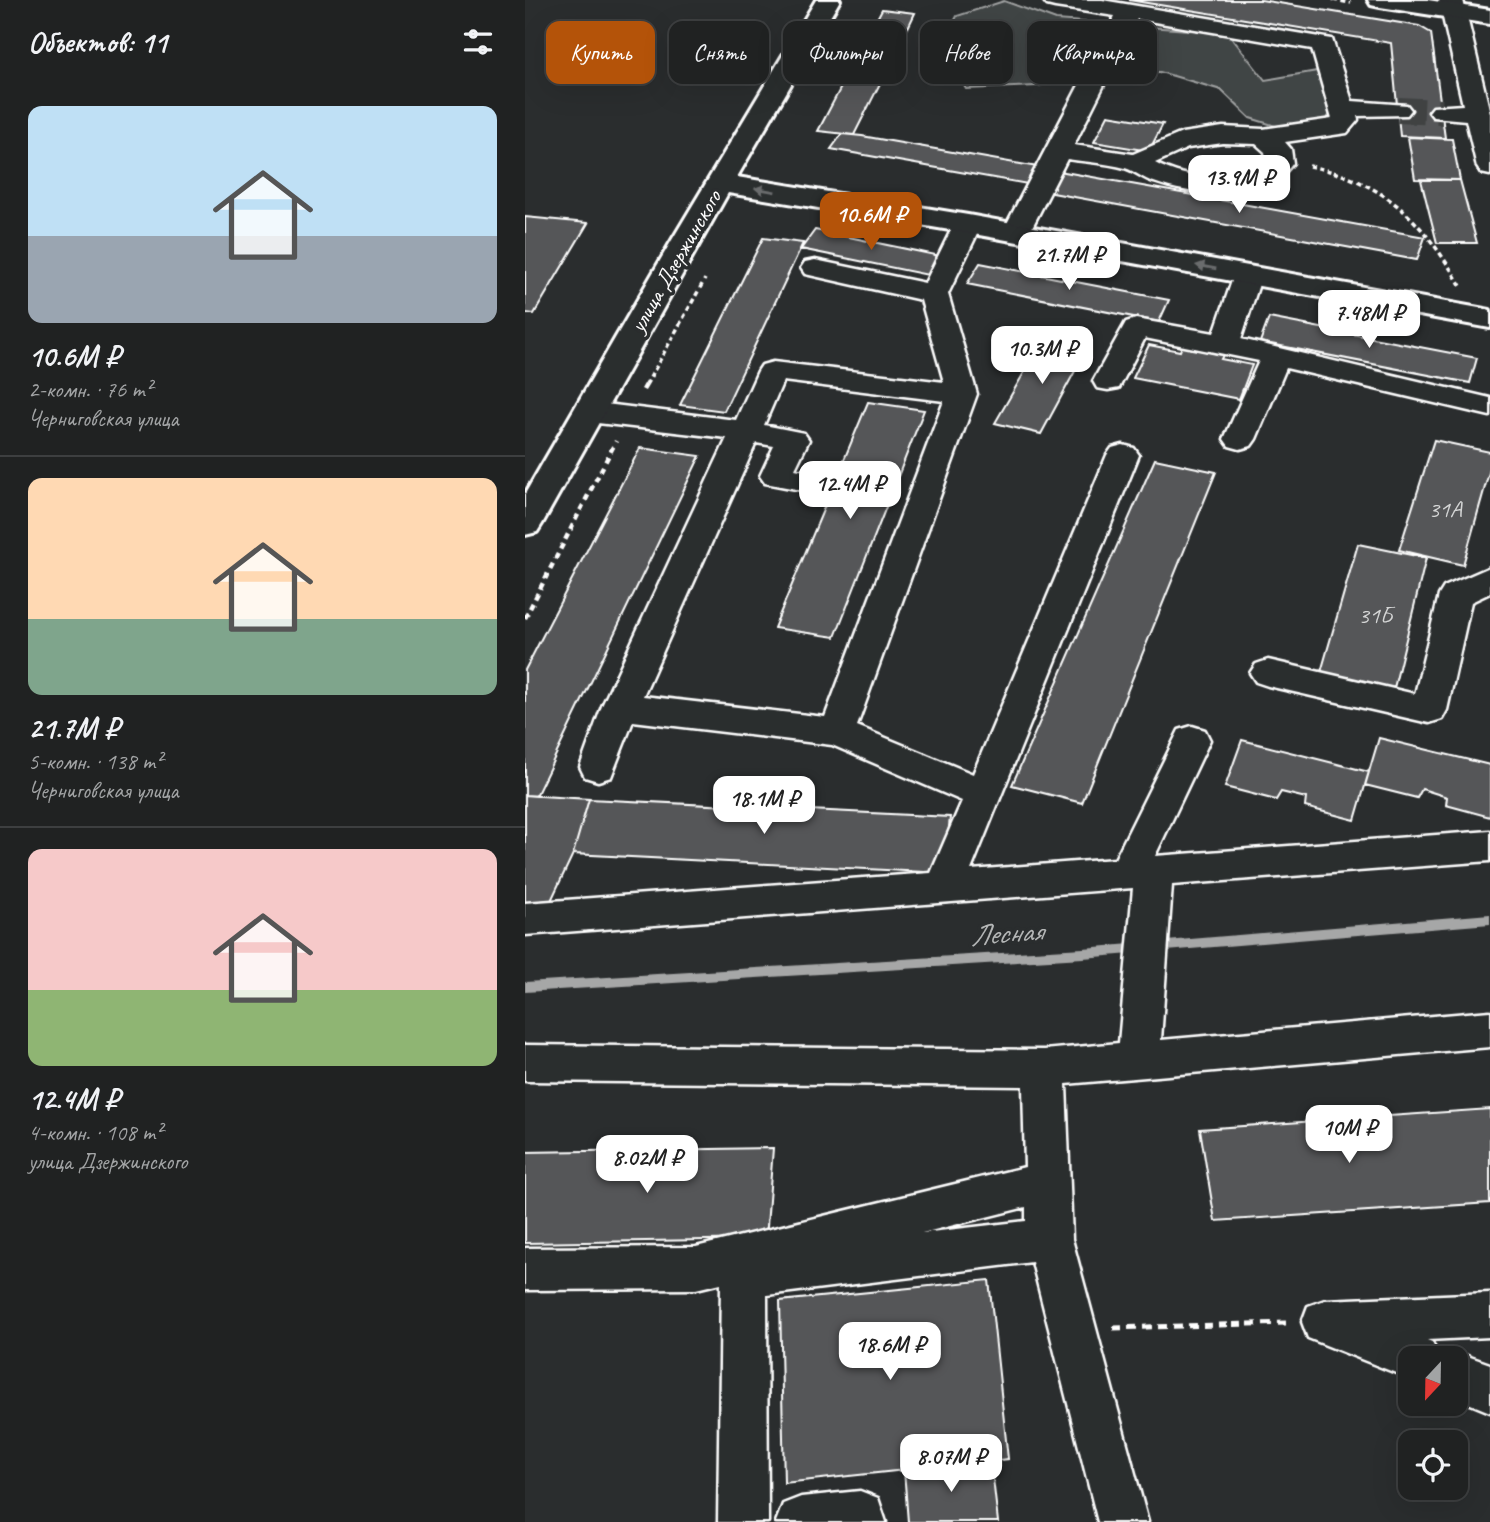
<!DOCTYPE html>
<html lang="ru">
<head>
<meta charset="utf-8">
<style>
  body { margin:0; font-family:Caveat,sans-serif; background:#2d2f2f; color:#f1f3f6; height:100vh; display:flex; flex-direction:column; font-size:26px; white-space:nowrap }
  * { box-sizing:border-box; margin:0 }
  p { font-size:23px; color:#a2a4a5 }
  .icon { flex:none; width:38px; height:38px; fill:none; stroke:currentColor; stroke-width:2; stroke-linecap:round; stroke-linejoin:round }
  .map { position:relative; flex:1; overflow:hidden }
  .side { display:flex; flex-direction:column; background:#202222; width:525px }
  .side>* { flex:none }
  .top-card { position:absolute; left:21px; top:21px; width:665px; height:63px; display:flex; gap:14px }
  .needle { width:46px; rotate:202deg }
  .buttons { position:absolute; left:873px; top:1346px; display:grid; gap:14px }
  .buttons a { display:grid; place-items:center; width:70px; height:70px; border-radius:14px; background:#202222; box-shadow:0 7px 28px #0002,0 0 0 2px #3d3f40; font-size:35px }
  .price { position:absolute; translate:-50% -60px; padding:0 16px; border-radius:14px; background:#fff; color:#222; font-size:23px; line-height:46px; filter:drop-shadow(0 2px 4px #0008) }
  .price::after { content:''; position:absolute; left:50%; top:42px; width:21px; height:16px; margin-left:-10px; background:inherit; clip-path:polygon(0 0,100% 0,50% 100%) }
  .price.selected { background:#b45309; color:#fff }
  ul { padding:0; list-style:none }
  li { display:grid; align-content:center; gap:14px; height:371px; padding:0 28px }
  li+li { border-top:2px solid #3d3f40 }
  li span { display:grid; place-items:center; height:217px; border-radius:14px; color:#555 }
  li>.icon { margin-inline-start:auto }
  span .icon { width:126px; height:126px; fill:#fffc; stroke-width:1 }
  li b { font-size:30px }
  h2 { display:flex; justify-content:space-between; align-items:center; height:84px; padding:0 28px; font-size:30px }
  .pill { padding:0 24px; border-radius:14px; background:#202222; box-shadow:0 7px 28px #0002,0 0 0 2px #3d3f40; font-size:24px; line-height:63px }
  .pill.selected { background:#b45309; color:#fff }
  main { display:flex; flex:1; min-height:0 }
  .map>svg:first-child { display:block }
  .green { fill:#414445; stroke:#a0a2a2; stroke-width:2 }
  .lines { fill:none; stroke-linecap:round; stroke-linejoin:round }
  .stream { fill:#a6a7a7; fill-rule:evenodd }
  .building { fill:#555758; stroke:#fff; stroke-width:2 }
  .minor-tunnel { stroke:#3f4243; stroke-width:26; stroke-dasharray:26 13; stroke-linecap:butt }
  .minor-casing { stroke:#fff; stroke-width:5 }
  .major-casing { stroke:#fff; stroke-width:6 }
  .path-far2 { stroke:#fff; stroke-width:3.5; stroke-dasharray:5 3.5; stroke-linecap:butt }
  .path-far1 { stroke:#fff; stroke-width:4.5; stroke-dasharray:6 5; stroke-linecap:butt }
  .path { stroke:#fff; stroke-width:5; stroke-dasharray:9 6; stroke-linecap:butt }
  .minor { fill:#2a2d2e; fill-rule:evenodd }
  .major { fill:#2a2d2e; fill-rule:evenodd }
  .oneway { fill:#6a6c6d }
  .labels { text-anchor:middle; stroke-width:7; stroke-linejoin:round; paint-order:stroke }
  .far-street-label { font-size:23px; fill:#fff; stroke:#2a2d2e }
  .number-label { font-size:24px; fill:#d4d5d5 }
  .water-label { font-size:30px; font-style:italic; fill:#b4b6b6; stroke:#2a2d2e }
</style>
</head>
<body>
<main>
<section class="side">
<h2>Объектов: 11<svg class="icon" aria-label="filters" viewBox="0 0 24 24"><path d="M4 7h16M4 17h16"/><circle cx="9" cy="7" r="2"/><circle cx="15" cy="17" r="2"/></svg></h2>
<ul>
<li><span style="background:linear-gradient(#bfe0f5 60%,#9aa5b1 0)"><svg class="icon" aria-label="home" viewBox="0 0 24 24"><path d="M3 11l9-7 9 7M6 9v11h12V9"/></svg></span><div><b>10.6M ₽</b><p>2-комн. · 76 m²</p><p>Черниговская улица</p></div></li>
<li><span style="background:linear-gradient(#ffd9b3 65%,#7fa58c 0)"><svg class="icon" aria-label="home" viewBox="0 0 24 24"><path d="M3 11l9-7 9 7M6 9v11h12V9"/></svg></span><div><b>21.7M ₽</b><p>5-комн. · 138 m²</p><p>Черниговская улица</p></div></li>
<li><span style="background:linear-gradient(#f6c9c9 65%,#8fb573 0)"><svg class="icon" aria-label="home" viewBox="0 0 24 24"><path d="M3 11l9-7 9 7M6 9v11h12V9"/></svg></span><div><b>12.4M ₽</b><p>4-комн. · 108 m²</p><p>улица Дзержинского</p></div></li>
</ul>
</section>
<div class="map">
<svg width="965" height="1522" viewBox="0 0 965 1522">
  <rect width="100%" height="100%" fill="#2a2d2e"/>
  <filter id="ink" filterUnits="userSpaceOnUse"><feTurbulence type="fractalNoise" baseFrequency=".0143" numOctaves="2"/><feDisplacementMap in="SourceGraphic" scale="14" xChannelSelector="R" yChannelSelector="G"/><feConvolveMatrix kernelMatrix="1 2 1 2 8 2 1 2 1" color-interpolation-filters="sRGB"/></filter>
  <g filter="url(#ink)">
    <path class="green" d="M479,1L531,20L703,33L740,80L798,70L807,113L783,136L725,118L696,90L635,72L588,73L512,86L441,89L416,47L432,16Z"/>
    <g class="lines">
      <path class="stream" d="M965,914V924L558,958L0,992V982L558,948Z"/>
    </g>
    <path class="building" d="M604,0H736L894,26L906,33L920,138L875,136L866,43Z
      M357,9L390,13L381,32L347,28Z
      M347,28L381,32L329,135L293,131Z
      M583,115L638,124L624,151L569,142Z
      M317,134L337,136L518,168L508,185L306,149Z
      M883,137L927,139L935,180L890,179Z
      M534,171L900,237L892,260L522,192Z
      M896,180H935L952,243H912Z
      M0,217L63,223L9,314L0,313Z
      M290,230L415,256L403,275L276,249Z
      M238,238L278,243L199,411L155,405Z
      M455,263L541,280L644,300L634,322L442,284Z
      M744,318L952,358L945,383L735,342Z
      M519,338L563,347L516,434L470,423Z
      M624,345L655,351L657,346L698,355L696,359L727,365L714,399L608,378Z
      M343,402L399,410L310,637L249,628Z
      M909,440L965,452V469L938,565L874,550Z
      M115,448L175,456L11,796L0,795V670Z
      M630,459L691,472L557,803L487,785Z
      M833,544L901,558L869,688L796,672Z
      M854,738L965,765V817L921,805L922,797L897,789L892,798L840,785Z
      M717,740L844,772L830,820L780,807L781,798L756,792L751,800L700,787Z
      M0,795L64,799L48,854L24,905L0,902Z
      M64,799L425,817L419,873L48,854Z
      M965,1109V1203L690,1221L675,1129Z
      M248,1148L241,1239L0,1243V1152Z
      M464,1280L483,1459L259,1483L255,1301Z
      M466,1461L473,1522H383L379,1470Z"/>
    <g class="lines">
      <path class="minor-tunnel" d="M873,110L917,112"/>
      <defs>
        <path id="minor" d="M518,0H577L807,39L827,101L882,105L886,110L882,115L832,116L833,120L822,133L760,142L766,149L768,163C739,204 671,197 629,182C618,179 610,171 600,168C581,163 561,162 542,159L501,239H481L477,233L590,16L530,7L522,5ZM612,19L787,49L807,119L738,129L698,127L657,133L608,154L549,145ZM698,143L731,144L740,152L742,161C717,189 659,179 630,163L663,148Z
          M914,0H938L965,113V175L956,173L952,167L941,120L908,117L904,112L908,107L938,105Z
          M443,216L453,218L457,224L423,294L452,394L332,726L448,774L582,455L587,448L598,445L609,448L614,455L446,870L590,859L654,730L667,726L680,730L685,740L630,856L965,831V861L647,885L636,1040L965,1011V1047L541,1084L547,1239L623,1522H573L507,1262L242,1295L243,1522H193L196,1283L171,1289L0,1290V1248L171,1247L500,1167L498,1086L0,1081V1045L519,1050L594,1043L608,888L0,935V903L406,873L437,801L307,745L108,721L86,777L73,781L60,777L55,767L77,706L202,438L64,422L53,419L49,412L53,405L64,402L211,420L233,371L237,365L248,362L419,382L396,300L280,274L276,268L280,262L290,260L400,283L429,224L433,218ZM258,381L419,401L300,717L118,696L231,443L249,446L235,476L240,483L287,492L298,489L303,482L298,475L270,469L284,440L279,433L239,425ZM501,1207V1221L397,1233Z
          M723,267L733,269L737,275L716,339L965,398V416L761,368L731,439L726,446L715,449L704,446L699,439L734,361L620,338L594,388L583,390L572,388L568,381L601,322L611,319L689,333L709,275L713,269Z
          M965,567V593L946,602L922,710L917,719L904,723L743,686L731,682L725,673L731,664L743,660L890,694L914,595L919,587Z
          M965,1293V1337L902,1340L907,1342L914,1358H886V1379L783,1338L777,1322L783,1306L800,1300Z
          M931,1352L965,1364V1412L931,1398V1358H916Z
          M335,1491L353,1498L361,1522H251L258,1504L276,1497Z"/>
        <path id="major" d="M291,0H315L212,177L443,215L965,310V328L443,233L203,193L17,524L12,532L0,535V494L147,240Z
          M843,0H903L965,10V24L855,7L846,5Z"/>
      </defs>
      <use href="#minor" class="minor-casing"/>
      <use href="#major" class="major-casing"/>
      <path class="path-far2" d="M808,0L826,3
        M784,166C862,182 897,221 936,286
        M121,385L180,279"/>
      <path class="path-far1" d="M118,390L122,383
        M0,618L91,441"/>
      <path class="path" d="M588,1328L761,1323"/>
      <use href="#minor" class="minor"/>
      <use href="#major" class="major"/>
    </g>
    <defs><path id="oneway-solid" d="M-6-.8H1V-3.2L6.5 0L1 3.2V.8H-6Z" transform="scale(1.75)"/></defs>
    <g class="oneway">
      <use href="#oneway-solid" transform="translate(240 190) rotate(-170)"/>
      <use href="#oneway-solid" transform="translate(681 267) rotate(-170)"/>
    </g>
  </g>
  <g class="labels">
    <g class="far-street-label">
      <text transform="translate(150 261) rotate(-60)" y="8">улица Дзержинского</text>
    </g>
    <g class="number-label">
      <text x="920" y="517">31А</text>
      <text x="850" y="623">31Б</text>
    </g>
    <g class="water-label">
      <text transform="translate(481 933) rotate(-4)" y="10">Лесная</text>
    </g>
  </g>
</svg>
<div class="buttons">
<a><svg class="needle" viewBox="-14 -14 28 28"><path d="M0-13l5 13h-10z" fill="#e53935"/><path d="M0 13l5-13h-10z" fill="#a2a4a5"/></svg></a>
<a><svg class="icon" aria-label="locate" viewBox="0 0 24 24"><circle cx="12" cy="12" r="6"/><path d="M12 2v4M12 18v4M2 12h4M18 12h4"/></svg></a>
</div>
<b class="price" style="left:714px;top:215px">13.9M ₽</b>
<b class="price selected" style="left:346px;top:252px">10.6M ₽</b>
<b class="price" style="left:544px;top:292px">21.7M ₽</b>
<b class="price" style="left:844px;top:350px">7.48M ₽</b>
<b class="price" style="left:517px;top:386px">10.3M ₽</b>
<b class="price" style="left:325px;top:521px">12.4M ₽</b>
<b class="price" style="left:239px;top:836px">18.1M ₽</b>
<b class="price" style="left:824px;top:1165px">10M ₽</b>
<b class="price" style="left:122px;top:1195px">8.02M ₽</b>
<b class="price" style="left:365px;top:1382px">18.6M ₽</b>
<b class="price" style="left:426px;top:1494px">8.07M ₽</b>
<div class="top-card">
<a class="pill selected">Купить</a>
<a class="pill">Снять</a>
<a class="pill">Фильтры</a>
<a class="pill">Новое</a>
<a class="pill">Квартира</a>
</div>
</div>
</main>
</body>
</html>
